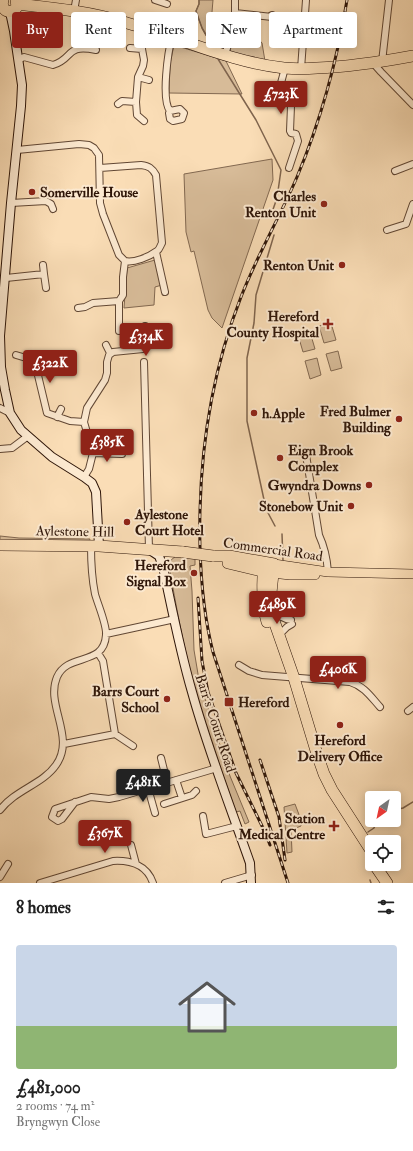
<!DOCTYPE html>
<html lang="en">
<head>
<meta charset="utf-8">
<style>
  body { margin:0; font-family:"IM FELL Double Pica",serif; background:#f2f2f2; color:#222; height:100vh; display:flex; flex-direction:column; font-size:15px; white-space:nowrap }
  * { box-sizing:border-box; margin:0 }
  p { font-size:13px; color:#767676 }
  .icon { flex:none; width:22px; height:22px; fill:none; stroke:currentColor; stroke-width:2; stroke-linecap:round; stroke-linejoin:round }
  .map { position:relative; height:883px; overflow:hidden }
  .panel { display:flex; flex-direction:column; background:#fff; flex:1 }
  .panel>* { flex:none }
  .guide { position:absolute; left:12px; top:12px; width:389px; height:36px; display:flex; gap:8px }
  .needle { width:26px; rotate:213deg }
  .tools { position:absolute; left:365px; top:791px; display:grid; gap:8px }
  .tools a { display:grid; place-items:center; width:36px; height:36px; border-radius:4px; background:#fff; box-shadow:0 2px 10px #0003; font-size:20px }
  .price { position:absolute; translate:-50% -34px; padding:0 9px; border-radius:4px; background:#8f2418; color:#fff; font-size:13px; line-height:26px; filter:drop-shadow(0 1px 2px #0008) }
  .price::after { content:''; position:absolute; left:50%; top:24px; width:12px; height:9px; margin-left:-6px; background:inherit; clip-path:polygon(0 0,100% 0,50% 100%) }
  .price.selected { background:#222; color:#fff }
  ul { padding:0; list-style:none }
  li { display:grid; align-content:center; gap:8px; height:212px; padding:0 16px }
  li span { display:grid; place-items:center; height:124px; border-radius:4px; color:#555 }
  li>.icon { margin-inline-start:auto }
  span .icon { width:72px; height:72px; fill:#fffc; stroke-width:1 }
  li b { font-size:17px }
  h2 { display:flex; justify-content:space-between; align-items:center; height:48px; padding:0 16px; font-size:17px }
  .tag { padding:0 14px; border-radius:4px; background:#fff; box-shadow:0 2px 10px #0003; font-size:14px; line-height:36px }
  .tag.selected { background:#8f2418; color:#fff }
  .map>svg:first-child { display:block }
  .green { fill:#d7bb98; stroke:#826850 }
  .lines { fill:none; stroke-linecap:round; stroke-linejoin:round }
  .stream { stroke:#7f644d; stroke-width:1.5 }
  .street-casing { stroke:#614734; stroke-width:8 }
  .secondary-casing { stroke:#2e1508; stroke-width:10 }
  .primary-casing { stroke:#2e1508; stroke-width:10 }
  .highway-casing { stroke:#2e1508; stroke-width:12 }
  .street { stroke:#fce9d0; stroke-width:6 }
  .secondary { stroke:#fce9d0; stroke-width:8 }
  .primary { stroke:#faddb6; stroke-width:9 }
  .highway { stroke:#faddb6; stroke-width:11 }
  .rail-casing { stroke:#2e1508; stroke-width:3 }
  .rail { stroke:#fce9d0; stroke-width:1.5; stroke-dasharray:4.5; stroke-linecap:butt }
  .highway-bridge-casing { stroke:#2e1508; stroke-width:12; stroke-linecap:butt }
  .highway-bridge { stroke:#faddb6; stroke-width:11 }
  .poi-dot { fill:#8f2418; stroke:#fce9d0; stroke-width:1.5 }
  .labels { text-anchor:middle; stroke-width:4; stroke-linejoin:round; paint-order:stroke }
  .poi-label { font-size:14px; font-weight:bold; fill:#2e1508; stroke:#fce9d0; text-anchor:end }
  .street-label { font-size:14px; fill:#2e1508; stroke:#fce9d0 }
</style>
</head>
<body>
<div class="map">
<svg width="413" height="883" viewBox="0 0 413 883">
  <rect width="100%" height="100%" fill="#faddb6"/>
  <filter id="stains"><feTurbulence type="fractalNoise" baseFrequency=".005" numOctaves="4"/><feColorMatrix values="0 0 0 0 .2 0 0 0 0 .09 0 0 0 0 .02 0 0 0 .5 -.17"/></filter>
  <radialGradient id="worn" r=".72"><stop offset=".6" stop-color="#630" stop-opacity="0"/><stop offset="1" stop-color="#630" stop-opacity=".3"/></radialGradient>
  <path class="green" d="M199,0H213L212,12L218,19L233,29L254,34L262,43L265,61C254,59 218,50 211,42C204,36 199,20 196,11L199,4Z
    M174,45L226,61L242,94L169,93L170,64Z
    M272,159L273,180L222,328L212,318L208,310L194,251L191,252L186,232L184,174Z
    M155,260L162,285L155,287L154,305L124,308L127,268Z
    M331,323L336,340L324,343L319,326Z
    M310,332L315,349L303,352L298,335Z
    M338,351L342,368L331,371L326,354Z
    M317,358L321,375L310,379L305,361Z
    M0,536L19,538L90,539L89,542L0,541Z
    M176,556L195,558V565L190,566L192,591L194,650L199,680L230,776L249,822L245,824L240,811L236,812C221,769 205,726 193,682C183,644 176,605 169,566L171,560Z
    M295,804L301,820V826L291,830L292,852L287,853L284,807Z"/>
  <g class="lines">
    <path class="stream" d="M199,0V4L196,11L202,28L211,43
      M218,59L256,120L281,170L277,198L270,218
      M274,235L256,295L254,323L247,358V421L266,509L275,526
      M282,534L283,561
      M394,810L403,808L413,802
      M368,832L374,828L377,820
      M370,880L371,883"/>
    <defs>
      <path id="street" d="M155,0L167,4
        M74,11L76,0
        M235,13L272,17
        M272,15L274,27
        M144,27L142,49L144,60L143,66L138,77L136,102L137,115L144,121
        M14,31L38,34
        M130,48L142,49
        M225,55L235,22V0
        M18,60L24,57L53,65C75,58 64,44 96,50
        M382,62L389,0
        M373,63L381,72L413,105
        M285,68L278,94C282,99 287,100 291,106L290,131L291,133L296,134L298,141L289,168
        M301,69L306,0
        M138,77L149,80
        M118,104L122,101L136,102
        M180,109L184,113L182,119L173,121L170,119L169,113L170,111Z
        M170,111C161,100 168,51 172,37
        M17,150L79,144L89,145L94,148L99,155L100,203L103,214L119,255L125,261L123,277V295L119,301V331
        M100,168L141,165C149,166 152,168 156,175L162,243C160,246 160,249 157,251C149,257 134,263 125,261
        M395,171L413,164
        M11,203L46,201L51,204L53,209
        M387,230L406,224L413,204
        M156,252L165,292
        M43,265L44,274
        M6,278L44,274L46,288
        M78,308L85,307L93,303L119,301
        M106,345L110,353
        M16,355L26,358L36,367L47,413L70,421L84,422
        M144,362L149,549
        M0,408L10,413
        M57,417L61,409
        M0,449L12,448L28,436
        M93,453L122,454
        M306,455L319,535C325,548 327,558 328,572
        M84,477L89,469L93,453L84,422L87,408L105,380L107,373V362L109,355L113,352L143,349L145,326
        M274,611C278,616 284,619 291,620
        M106,634L175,619
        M278,636L287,627L292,624
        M98,653L103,661L115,734
        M239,665L249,671L262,675L350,682C364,686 371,697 380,707
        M408,711L413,707
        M64,744L115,734L133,746
        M161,758L167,782
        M176,780L182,798
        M148,788L155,813
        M75,802L62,819L58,821L52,817L55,809L91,797L109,799L119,797L217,768
        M164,804L192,795L196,791
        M0,810C15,790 43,784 56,765C76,737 45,705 57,677C68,652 104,667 106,635C107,625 98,605 95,594C92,579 91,561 91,546
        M203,816L206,834L237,826
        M131,845L136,864
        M0,877L8,864
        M40,883L113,861C130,860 147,865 153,883
        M225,883L252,875"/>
      <path id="secondary" d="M10,12L14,31L22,85L21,106L11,203L0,336L1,367L5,390L10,413L21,430L52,457L84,477L92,483L96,492L99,546
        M150,550L159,556L163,567C172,609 180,651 192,692C208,750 230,806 250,863L251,883"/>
      <path id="primary" d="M274,564L328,572L413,574
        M272,573L290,575H315"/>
      <path id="highway" d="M3,0C0,10 10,16 17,7L16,0
        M17,4C54,8 92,12 127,23C179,37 230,62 284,68C295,69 306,69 317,68C350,67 381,62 413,56
        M0,545L99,546L183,552
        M213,556H229L274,564L271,593L273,618L294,678L317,754L324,774L332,790L372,852
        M228,563L270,573
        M264,563C262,580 262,605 267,622
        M374,864L387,883"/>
    </defs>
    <use href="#street" class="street-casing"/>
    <use href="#secondary" class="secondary-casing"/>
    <use href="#primary" class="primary-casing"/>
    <use href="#highway" class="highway-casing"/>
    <use href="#street" class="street"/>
    <use href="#secondary" class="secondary"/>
    <use href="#primary" class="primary"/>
    <use href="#highway" class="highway"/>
    <defs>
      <path id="rail" d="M198,598L202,661L208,692L236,773L264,830L270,845
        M260,760L279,817L285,860
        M288,883L213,652C204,617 201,583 200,547C198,462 210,376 241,297C257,255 280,217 297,177C321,120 337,61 347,0"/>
    </defs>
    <use href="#rail" class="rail-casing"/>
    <use href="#rail" class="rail"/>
    <defs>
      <path id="highway-bridge" d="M183,552L213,556"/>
    </defs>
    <use href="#highway-bridge" class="highway-bridge-casing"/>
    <use href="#highway-bridge" class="highway-bridge"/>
  </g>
  <g class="poi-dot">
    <circle cx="32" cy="192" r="4"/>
    <circle cx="324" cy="204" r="4"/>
    <circle cx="342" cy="265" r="4"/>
    <path d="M326 318h4v4h4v4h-4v4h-4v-4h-4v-4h4z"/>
    <circle cx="254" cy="413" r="4"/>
    <circle cx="399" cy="419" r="4"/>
    <circle cx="280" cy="458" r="4"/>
    <circle cx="369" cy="485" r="4"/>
    <circle cx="351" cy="506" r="4"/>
    <circle cx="127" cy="522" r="4"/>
    <circle cx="194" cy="573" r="4"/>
    <circle cx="167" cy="699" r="4"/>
    <rect x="224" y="697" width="10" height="10" rx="2"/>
    <circle cx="340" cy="725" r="4"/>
    <path d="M332 820h4v4h4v4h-4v4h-4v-4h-4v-4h4z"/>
  </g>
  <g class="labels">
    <g class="poi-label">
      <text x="40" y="197" text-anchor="start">Somerville House</text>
      <text x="316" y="201">Charles<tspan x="316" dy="16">Renton Unit</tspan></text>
      <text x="334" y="270">Renton Unit</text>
      <text x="319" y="321">Hereford<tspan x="319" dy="16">County Hospital</tspan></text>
      <text x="391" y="416">Fred Bulmer<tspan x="391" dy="16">Building</tspan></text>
      <text x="262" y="418" text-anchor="start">h.Apple</text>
      <text x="288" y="455" text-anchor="start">Eign Brook<tspan x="288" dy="16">Complex</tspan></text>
      <text x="361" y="490">Gwyndra Downs</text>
      <text x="343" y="511">Stonebow Unit</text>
      <text x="135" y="519" text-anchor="start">Aylestone<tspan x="135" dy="16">Court Hotel</tspan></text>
      <text x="186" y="570">Hereford<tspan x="186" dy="16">Signal Box</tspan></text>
      <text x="159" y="696">Barrs Court<tspan x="159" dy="16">School</tspan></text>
      <text x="238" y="707" text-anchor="start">Hereford</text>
      <text x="340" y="745" text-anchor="middle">Hereford<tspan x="340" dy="16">Delivery Office</tspan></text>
      <text x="325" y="823">Station<tspan x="325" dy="16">Medical Centre</tspan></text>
    </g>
    <g class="street-label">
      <text transform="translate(75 531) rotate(1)" y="5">Aylestone Hill</text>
      <text transform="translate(273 549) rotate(8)" y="5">Commercial Road</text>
      <text transform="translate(216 723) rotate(72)" y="5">Barr's Court Road</text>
    </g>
  </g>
  <rect width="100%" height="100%" filter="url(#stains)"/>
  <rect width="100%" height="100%" fill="url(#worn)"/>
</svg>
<div class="tools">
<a><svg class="needle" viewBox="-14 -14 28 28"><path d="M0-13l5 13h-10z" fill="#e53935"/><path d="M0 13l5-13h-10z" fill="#767676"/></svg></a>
<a><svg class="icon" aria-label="locate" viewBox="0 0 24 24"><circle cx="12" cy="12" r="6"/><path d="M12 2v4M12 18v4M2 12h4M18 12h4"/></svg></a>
</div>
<b class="price" style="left:281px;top:115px">£723K</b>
<b class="price" style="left:146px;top:357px">£334K</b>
<b class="price" style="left:50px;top:384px">£322K</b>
<b class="price" style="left:107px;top:463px">£385K</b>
<b class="price" style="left:277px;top:625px">£489K</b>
<b class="price" style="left:338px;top:690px">£406K</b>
<b class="price selected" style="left:143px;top:803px">£481K</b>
<b class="price" style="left:105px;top:854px">£367K</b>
<div class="guide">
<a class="tag selected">Buy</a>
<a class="tag">Rent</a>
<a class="tag">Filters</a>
<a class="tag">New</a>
<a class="tag">Apartment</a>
</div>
</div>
<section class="panel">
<h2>8 homes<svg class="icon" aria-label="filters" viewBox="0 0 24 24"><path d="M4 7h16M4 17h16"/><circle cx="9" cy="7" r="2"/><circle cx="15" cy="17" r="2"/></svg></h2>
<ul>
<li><span style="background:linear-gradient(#c9d6e8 65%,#8fb573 0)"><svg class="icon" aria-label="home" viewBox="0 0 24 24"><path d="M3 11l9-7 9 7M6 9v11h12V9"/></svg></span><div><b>£481,000</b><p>2 rooms · 74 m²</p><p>Bryngwyn Close</p></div></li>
</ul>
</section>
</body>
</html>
